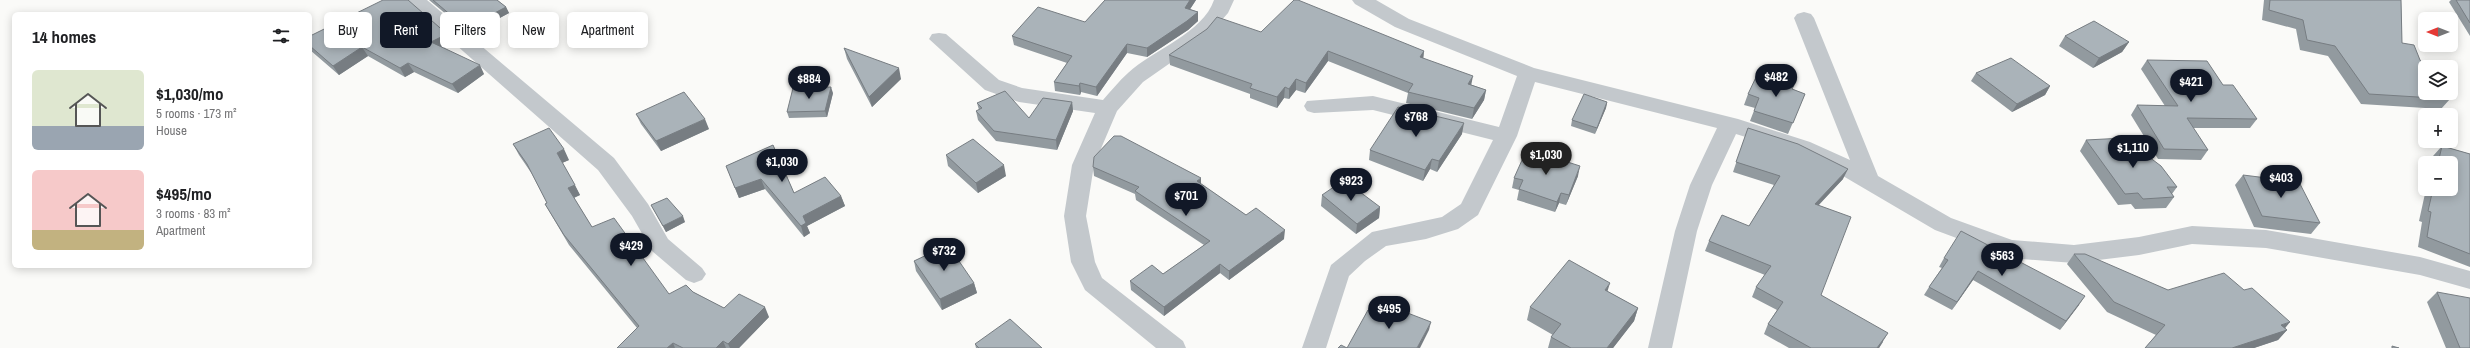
<!DOCTYPE html>
<html lang="en">
<head>
<meta charset="utf-8">
<style>
  body { margin:0; font-family:"Archivo Narrow",sans-serif; background:#f2f2f2; color:#202124; height:100vh; display:flex; flex-direction:column; font-size:15px; white-space:nowrap }
  * { box-sizing:border-box; margin:0 }
  p { font-size:13px; color:#757577 }
  .icon { flex:none; width:22px; height:22px; fill:none; stroke:currentColor; stroke-width:2; stroke-linecap:round; stroke-linejoin:round }
  .map { position:relative; flex:1; overflow:hidden }
  .drawer { position:absolute; left:12px; top:12px; width:300px; height:256px; display:flex; flex-direction:column; background:#fff; border-radius:6px; box-shadow:0 2px 10px #0003 }
  .drawer>* { flex:none }
  .guide { position:absolute; left:324px; top:12px; width:380px; height:36px; display:flex; gap:8px }
  .needle { width:26px; rotate:270deg }
  .controls { position:absolute; left:2418px; top:12px; display:grid; gap:8px }
  .controls a { display:grid; place-items:center; width:40px; height:40px; border-radius:6px; background:#fff; box-shadow:0 2px 10px #0003; font-size:20px }
  .price { position:absolute; translate:-50% -34px; padding:0 9px; border-radius:14px; background:#111827; color:#fff; font-size:13px; line-height:26px; filter:drop-shadow(0 1px 2px #0008) }
  .price::after { content:''; position:absolute; left:50%; top:24px; width:12px; height:9px; margin-left:-6px; background:inherit; clip-path:polygon(0 0,100% 0,50% 100%) }
  .price.on { background:#222; color:#fff }
  ul { padding:0; list-style:none }
  li { display:flex; align-items:center; gap:12px; height:100px; padding:0 20px }
  li span { display:grid; place-items:center; flex:none; width:112px; height:80px; border-radius:6px; color:#555 }
  li>.icon { margin-inline-start:auto }
  span .icon { width:48px; height:48px; fill:#fffc; stroke-width:1 }
  li b { font-size:17px }
  h2 { display:flex; justify-content:space-between; align-items:center; height:48px; padding:0 20px; font-size:17px }
  .tag { padding:0 14px; border-radius:6px; background:#fff; box-shadow:0 2px 10px #0003; font-size:14px; line-height:36px }
  .tag.on { background:#111827; color:#fff }
  .map>svg:first-child { display:block }
  .lines { fill:none; stroke-linecap:round; stroke-linejoin:round }
  .minor { fill:#c3c8cc; fill-rule:evenodd }
  .wall { fill:#929a9f }
  .shaded-wall { fill:#777d82 }
  .building { fill:#aab3b9; stroke:#777d82 }
</style>
</head>
<body>
<div class="map">
<svg width="2470" height="348" viewBox="0 0 2470 348">
  <rect width="100%" height="100%" fill="#fafaf8"/>
  <g class="lines">
    <path class="minor" d="M405,0H427L614,158L648,204L668,239L702,268L706,274L702,280L694,283L686,280L652,251L632,216L598,170Z
      M1214,0H1234L1228,13L1206,38L1143,82L1117,111L1094,165L1086,216L1095,262L1102,278L1183,341L1186,348H1156L1085,290L1071,262L1064,216L1072,165L1095,113L1019,102L985,90L929,39L932,34L939,33L946,34L999,80L1022,88L1103,100C1111,91 1119,81 1128,73C1153,50 1203,33 1214,0Z
      M1352,0H1376L1409,19L1534,68L1738,119L1810,142L1850,160L1794,18L1797,14L1804,12L1811,14L1814,18L1878,176L1951,218L2012,240L2074,245L2139,237L2192,226L2266,230L2420,257L2470,271V289L2420,275L2266,248L2192,244L2139,255L2074,263L2010,258L1935,230L1826,166L1794,152L1736,134L1712,185L1697,231L1672,348H1648L1675,231L1690,185L1717,128L1535,82L1517,136L1478,215L1458,229L1426,239L1386,246L1365,261L1349,276L1326,348H1302L1331,265L1372,232L1442,217L1461,204L1493,140L1373,110L1314,113L1307,111L1304,106L1307,101L1373,96L1499,127L1517,76L1395,27L1355,4Z"/>
  </g>
  <path class="wall" d="M429,0H497L506,7L509,13L470,34Z
    M1105,0H1196L1190,9L1198,12V21L1188,30L1147,57L1127,53L1097,96L1081,92L1080,95L1055,91L1054,82L1067,63L1014,45L1012,36L1085,22Z
    M2264,0H2401L2402,43L2420,60L2450,99L2441,109L2361,104L2328,56L2300,50L2296,29L2262,20Z
    M2451,0H2470V36L2449,2Z
    M1261,32L1424,51L1423,58L1472,85L1486,90L1484,100L1472,119L1406,103L1408,93L1328,61L1305,93L1296,90L1289,99L1284,98L1277,108L1250,98V94L1170,65L1169,55Z
    M447,34L452,43L444,48L484,74L458,93L414,72L405,77L368,56L339,75L310,50V36Z
    M2065,36L2129,42L2122,52L2093,68L2059,46Z
    M844,48L901,79L872,107L847,59Z
    M2147,60L2223,85L2257,119L2250,128H2193L2208,150L2201,160L2158,159L2131,115L2137,105L2165,106L2141,69Z
    M1976,73L2050,86L2045,95L2012,112L1971,81Z
    M1794,85L1792,89L1805,94L1788,134L1750,121L1755,108L1744,105L1748,94Z
    M833,93L827,117L789,118L787,112Z
    M1072,102L1073,111L1057,150L996,141L978,120L976,111L979,110L977,103L1029,118Z
    M1607,102L1606,108L1595,134L1571,126L1572,120Z
    M636,114L709,129L661,151L641,124Z
    M1748,128L1843,179L1818,206L1821,295L1883,342L1879,348H1789L1764,334L1768,324L1777,310L1752,297L1756,287L1765,275L1705,251L1709,241L1749,226L1774,185L1733,172Z
    M1462,134L1437,172L1430,169L1423,181L1369,160L1370,150Z
    M2086,140L2177,187L2172,194L2174,197L2166,208L2135,209L2131,204L2118,205L2080,151Z
    M513,144L569,160L562,163L580,195L574,198L592,227L669,294L693,292L724,308L769,317L739,348H617L637,328L569,245L545,204L547,203L532,174L519,155Z
    M773,145L794,193L841,196L845,206L807,226L810,233L804,237L765,189L739,198L726,166Z
    M2442,146L2470,154V267L2418,247L2422,222L2419,221L2426,189H2451V163H2432L2433,156Z
    M946,155L1006,176L978,193L948,166Z
    M1093,167L1201,184L1246,215L1284,239L1229,280L1220,273L1164,316L1131,290L1130,281L1163,274L1204,245L1136,200L1135,194L1094,176Z
    M2243,175L2320,223L2311,234L2254,227L2235,185Z
    M1578,176L1566,205L1559,203L1555,212L1517,200L1519,190L1512,188L1514,178Z
    M1322,195L1380,207L1379,218L1356,234L1321,206Z
    M651,205L685,222L666,232Z
    M2074,254L2168,290L2285,328L2287,330L2278,340L2254,348H2145L2156,335L2107,312L2067,264Z
    M1944,258L2079,305L2060,330L1973,280L1952,310L1924,295L1929,287L1942,268L1939,267Z
    M914,261L974,283L977,293L942,310L916,271Z
    M1607,291L1638,308L1634,321L1613,348H1548L1551,337L1553,335L1527,320L1530,307Z
    M2437,292L2470,348H2446L2427,302Z
    M975,344L1042,348H976Z"/>
  <path class="shaded-wall" d="M1190,0H1196L1185,17V8Z
    M506,7L509,13L470,34L466,28Z
    M1198,12V21L1188,30L1147,57V48Z
    M447,34L452,43L437,52L431,42Z
    M2129,42L2122,52L2093,68L2099,58Z
    M1127,44V53L1097,96L1096,87Z
    M362,47L368,56L339,75L333,66Z
    M1328,51V61L1305,93L1306,83Z
    M1424,51L1423,61L1420,57Z
    M408,63L414,72L405,77L400,68Z
    M480,65L484,74L458,93L452,84Z
    M899,68L901,79L872,107L869,97Z
    M1473,76L1471,86L1468,84Z
    M1296,79V90L1289,99V89Z
    M1080,83L1081,92L1080,95L1079,86Z
    M2050,86L2045,95L2012,112L2017,104Z
    M831,87L833,93L827,117L825,111Z
    M1285,87L1284,98L1277,108V97Z
    M1486,90L1484,100L1472,119L1474,108Z
    M1072,102L1073,111L1057,150L1056,140Z
    M1607,102L1606,108L1595,134L1597,128Z
    M705,119L709,129L661,151L656,141Z
    M1464,123L1462,134L1437,172L1439,161Z
    M564,149L569,160L562,163L557,153Z
    M1432,159L1430,169L1423,181L1425,170Z
    M1004,165L1006,176L978,193L976,183Z
    M1580,166L1578,176L1566,205L1569,195Z
    M1848,169L1843,179L1810,214L1815,204Z
    M1201,178V187L1197,181Z
    M761,179L765,189L739,198L735,188Z
    M575,185L580,195L573,198L568,188Z
    M1561,193L1559,203L1555,212L1557,202Z
    M841,196L845,206L807,226L810,233L804,237L801,226L803,216Z
    M1380,207L1379,218L1356,234L1357,224Z
    M683,216L685,222L666,232L663,226Z
    M1285,230L1284,239L1229,280V271Z
    M1220,264V273L1164,316V307Z
    M1978,271L1973,280L1952,310L1957,302Z
    M974,283L977,293L942,310L940,299Z
    M1610,283L1606,296L1605,290Z
    M2085,296L2079,305L2060,330L2066,321Z
    M765,307L769,317L739,348H730L728,344Z
    M1638,308L1634,321L1613,348H1607Z
    M1431,322L1429,330L1420,348H1417Z
    M2290,322L2282,332L2287,330L2278,340L2254,348H2232L2281,325Z
    M1888,333L1879,348H1877Z
    M723,341L726,348H716Z
    M673,343L675,348H667Z"/>
  <path class="building" d="M383,0H408L447,34L431,42L480,65L452,84L408,63L400,68L362,47L333,66L310,46V36Z
    M433,0H497L506,7L466,28Z
    M1105,0H1190L1185,8L1198,12L1187,21L1147,48L1127,44L1096,87L1080,83L1079,86L1054,82L1072,56L1012,36L1038,7L1085,22Z
    M1294,0H1298L1424,51L1420,57L1473,76L1468,84L1486,90L1474,108L1408,92L1413,84L1328,51L1306,83L1296,79L1289,89L1285,87L1277,97L1250,88L1252,84L1169,55L1207,29L1217,17L1261,32Z
    M2270,0H2401L2402,43L2414,45L2420,60L2425,67V93H2445L2450,99L2369,94L2335,46L2307,40L2303,20L2269,10Z
    M2456,0H2470V23Z
    M2094,21L2129,42L2099,58L2065,36Z
    M844,48L899,68L869,97Z
    M2011,58L2050,86L2017,104L1976,73Z
    M2147,60L2207,61L2223,85H2233L2257,119L2187,118L2208,150L2164,149L2137,105L2178,106Z
    M1758,73L1794,85L1792,89L1805,94L1793,123L1754,111L1759,98L1748,94Z
    M831,87L825,111L787,112L793,88Z
    M1005,91L1029,118L1043,98L1072,102L1056,140L994,131L976,111L982,108L977,103Z
    M684,92L705,119L656,141L636,114Z
    M1584,94L1607,102L1597,128L1572,120Z
    M1398,107L1464,123L1439,161L1432,159L1425,170L1370,150Z
    M549,128L564,149L557,153L575,185L568,188L592,227L614,218L669,294L686,285L693,292L724,308L739,294L765,307L728,344L723,341L716,348H683L673,343L667,348H617L639,326L564,235L545,204L547,203L527,164L513,144Z
    M1748,128L1798,144L1848,169L1815,204L1851,217L1821,295L1888,333L1877,348H1811L1768,324L1783,302L1756,287L1771,266L1709,241L1722,215L1749,226L1780,176L1736,162Z
    M1114,136H1121L1201,178L1197,181L1246,215L1256,208L1285,230L1229,271L1220,264L1164,307L1130,281L1152,265L1163,274L1210,241L1135,191L1139,187L1093,167L1094,157Z
    M2124,138L2161,166L2177,187H2167L2174,197L2143,199L2138,193L2125,194L2086,140Z
    M973,139L1004,165L976,183L946,155Z
    M773,145L794,193L825,177L841,196L803,216L806,223L801,226L761,179L735,188L726,166Z
    M2442,146L2470,154V254L2427,237L2431,212L2428,211L2433,189H2451V163H2438Z
    M1527,149L1580,166L1569,195L1561,193L1557,202L1519,189L1523,180L1514,178Z
    M2243,175L2299,182L2320,223L2262,216Z
    M1344,180L1380,207L1357,224L1322,195Z
    M667,198L683,216L663,226L651,205Z
    M1961,231L2085,296L2066,321L1978,271L1957,302L1929,287L1948,260L1944,258Z
    M948,245L974,283L940,299L914,261Z
    M2074,254H2085L2168,290L2224,273L2244,290L2252,288L2290,322L2281,325L2287,330L2232,348H2145L2165,325L2114,302Z
    M1569,260L1610,283L1605,290L1638,308L1607,348H1571L1551,337L1561,324L1530,307Z
    M2437,292L2470,298V348H2460Z
    M1379,302L1431,322L1417,348H1347L1368,310L1373,312Z
    M1010,319L1042,348H979L975,344Z
    M1341,345L1347,348H1338Z
    M2392,346L2399,348H2392Z"/>
</svg>
<div class="controls">
<a><svg class="needle" viewBox="-14 -14 28 28"><path d="M0-13l5 13h-10z" fill="#e53935"/><path d="M0 13l5-13h-10z" fill="#757577"/></svg></a>
<a><svg class="icon" aria-label="layers" viewBox="0 0 24 24"><path d="M12 4l9 5-9 5-9-5zM3 14l9 5 9-5"/></svg></a>
<a>+</a>
<a>−</a>
</div>
<b class="price" style="left:1776px;top:98px">$482</b>
<b class="price" style="left:809px;top:100px">$884</b>
<b class="price" style="left:2191px;top:103px">$421</b>
<b class="price" style="left:1416px;top:138px">$768</b>
<b class="price" style="left:2133px;top:169px">$1,110</b>
<b class="price on" style="left:1546px;top:176px">$1,030</b>
<b class="price" style="left:782px;top:183px">$1,030</b>
<b class="price" style="left:2281px;top:199px">$403</b>
<b class="price" style="left:1351px;top:202px">$923</b>
<b class="price" style="left:1186px;top:217px">$701</b>
<b class="price" style="left:631px;top:267px">$429</b>
<b class="price" style="left:944px;top:272px">$732</b>
<b class="price" style="left:2002px;top:277px">$563</b>
<b class="price" style="left:1389px;top:330px">$495</b>
<div class="guide">
<a class="tag">Buy</a>
<a class="tag on">Rent</a>
<a class="tag">Filters</a>
<a class="tag">New</a>
<a class="tag">Apartment</a>
</div>
<section class="drawer">
<h2>14 homes<svg class="icon" aria-label="filters" viewBox="0 0 24 24"><path d="M4 7h16M4 17h16"/><circle cx="9" cy="7" r="2"/><circle cx="15" cy="17" r="2"/></svg></h2>
<ul>
<li><span style="background:linear-gradient(#dfe7d0 70%,#9aa5b1 0)"><svg class="icon" aria-label="home" viewBox="0 0 24 24"><path d="M3 11l9-7 9 7M6 9v11h12V9"/></svg></span><div><b>$1,030/mo</b><p>5 rooms · 173 m²</p><p>House</p></div></li>
<li><span style="background:linear-gradient(#f6c9c9 75%,#c2b280 0)"><svg class="icon" aria-label="home" viewBox="0 0 24 24"><path d="M3 11l9-7 9 7M6 9v11h12V9"/></svg></span><div><b>$495/mo</b><p>3 rooms · 83 m²</p><p>Apartment</p></div></li>
</ul>
</section>
</div>
</body>
</html>
